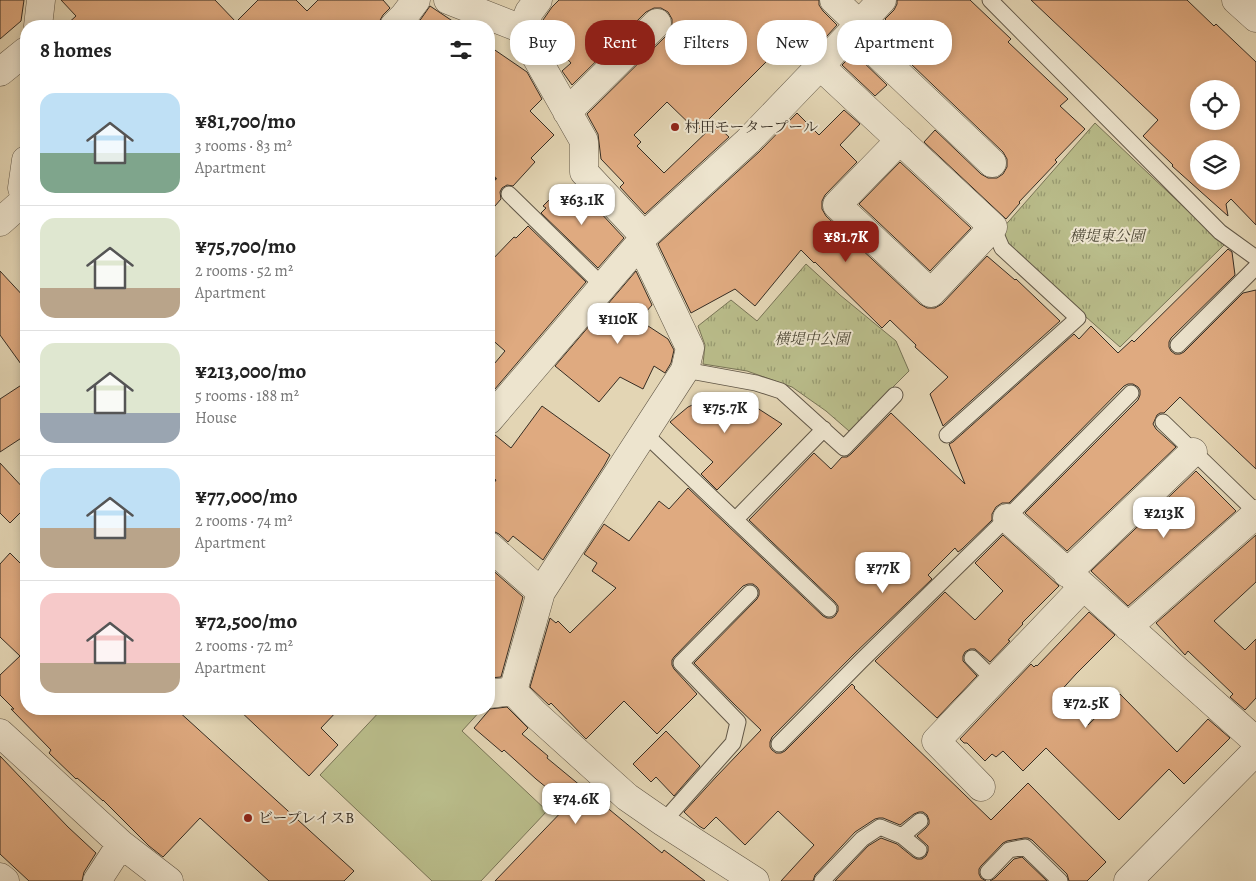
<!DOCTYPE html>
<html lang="en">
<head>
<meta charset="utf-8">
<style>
  body { margin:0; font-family:Alegreya,"Noto Serif JP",serif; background:#f2f2f2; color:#222; height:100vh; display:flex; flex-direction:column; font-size:19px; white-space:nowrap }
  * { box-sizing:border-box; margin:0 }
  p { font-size:16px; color:#767676 }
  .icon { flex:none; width:28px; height:28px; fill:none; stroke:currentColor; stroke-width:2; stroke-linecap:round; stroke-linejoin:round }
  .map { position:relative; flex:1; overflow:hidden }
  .details { position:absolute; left:20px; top:20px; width:475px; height:695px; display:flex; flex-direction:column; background:#fff; border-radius:20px; box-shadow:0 2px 8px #0003 }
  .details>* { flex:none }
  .hud { position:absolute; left:510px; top:20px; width:475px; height:45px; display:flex; gap:10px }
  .buttons { position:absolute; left:1190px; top:80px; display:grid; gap:10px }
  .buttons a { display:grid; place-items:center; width:50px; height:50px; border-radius:50%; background:#fff; box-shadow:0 2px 8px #0003; font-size:25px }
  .price { position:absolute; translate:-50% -42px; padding:0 11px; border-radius:10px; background:#fff; color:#222; font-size:16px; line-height:32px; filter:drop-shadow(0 1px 2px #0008) }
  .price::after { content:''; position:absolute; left:50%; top:30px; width:15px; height:11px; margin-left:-8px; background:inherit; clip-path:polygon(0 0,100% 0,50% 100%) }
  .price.on { background:#8f2418; color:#fff }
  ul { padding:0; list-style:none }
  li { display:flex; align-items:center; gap:15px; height:125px; padding:0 20px }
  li+li { border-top:1px solid #e0e0e0 }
  li span { display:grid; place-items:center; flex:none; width:140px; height:100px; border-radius:15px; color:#555 }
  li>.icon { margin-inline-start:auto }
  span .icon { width:60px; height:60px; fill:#fffc; stroke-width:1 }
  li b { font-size:21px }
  h2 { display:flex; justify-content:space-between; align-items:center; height:60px; padding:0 20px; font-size:21px }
  .tag { padding:0 18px; border-radius:20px; background:#fff; box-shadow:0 2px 8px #0003; font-size:18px; line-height:45px }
  .tag.on { background:#8f2418; color:#fff }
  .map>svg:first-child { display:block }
  .park { fill:url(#park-tufts); stroke:#787456 }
  .garden { fill:#b9bc8a; stroke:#787456 }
  .building { fill:#dfaa80; stroke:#362d23; fill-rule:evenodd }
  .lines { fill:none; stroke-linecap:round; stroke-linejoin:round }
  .service-casing { stroke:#615747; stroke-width:17 }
  .minor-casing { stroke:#615747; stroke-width:29 }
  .tertiary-casing { stroke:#615747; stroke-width:29 }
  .path { stroke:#362d23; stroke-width:3; stroke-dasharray:4 2.5; stroke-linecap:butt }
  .service { stroke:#ede4ce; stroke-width:15 }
  .minor { stroke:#ede4ce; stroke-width:28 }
  .tertiary { stroke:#ede4ce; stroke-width:28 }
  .poi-dot { fill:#8f2418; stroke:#ede4ce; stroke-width:2 }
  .labels { text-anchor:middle; stroke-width:4; stroke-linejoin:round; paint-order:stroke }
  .poi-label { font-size:15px; fill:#362d23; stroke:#ede4ce; text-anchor:start }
  .park-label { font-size:15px; font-style:italic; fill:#504a38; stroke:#ede4ce }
</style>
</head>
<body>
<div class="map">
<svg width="1256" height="881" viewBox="0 0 1256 881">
  <defs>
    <pattern id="park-tufts" width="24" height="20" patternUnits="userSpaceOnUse" patternTransform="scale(1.25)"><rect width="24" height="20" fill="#b9bc8a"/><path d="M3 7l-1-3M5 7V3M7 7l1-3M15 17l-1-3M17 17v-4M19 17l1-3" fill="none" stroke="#979970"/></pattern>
  </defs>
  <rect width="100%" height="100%" fill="#e3d5b4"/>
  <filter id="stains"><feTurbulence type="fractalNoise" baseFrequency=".004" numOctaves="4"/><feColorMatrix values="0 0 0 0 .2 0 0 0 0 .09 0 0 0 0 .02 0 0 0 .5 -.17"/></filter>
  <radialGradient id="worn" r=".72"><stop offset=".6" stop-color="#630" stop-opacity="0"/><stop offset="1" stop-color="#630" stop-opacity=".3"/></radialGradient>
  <path class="park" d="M1095,123L1224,245L1120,347L1009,249L1002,229Z
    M806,264L840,295L896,341L909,371L849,431L826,411L792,387L747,371L703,364L705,345L698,326L731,300L757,321Z"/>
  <path class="garden" d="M382,709H482L462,731L547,811L481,881H432L320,775Z"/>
  <path class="building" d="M0,0H24L21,21L0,39Z
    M61,0H215L236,22L258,0H296L307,11L318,0H383L390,8L383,15L379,22V26H65L76,16Z
    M559,0H819V5L823,11L837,25L817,47L816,46L811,51L794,34L697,131L667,102L634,135L641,142L637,146L664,173L715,124L729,137L645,214L620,187L624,183L601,159L598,134L587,114L668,34L672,27V19L668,12L661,8H654L646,12L572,85L562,71L571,63L539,28L543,20L552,7Z
    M897,0H970L1011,39L1008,42L1068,99L1060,106L1085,129L1055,160L1057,162L1019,202L1020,203L1006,219L924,142L935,130L981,174L988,178H997L1003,174L1007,167V159L1003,152L888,42L898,32L885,19L894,10L897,4Z
    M1031,0H1187L1214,26L1216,24L1256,62V225L1231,199L1226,204L1228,216L1172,166L1173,165L1143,136L1158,120ZM1199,89H1231V121H1199ZM1199,149H1231V181H1199Z
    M430,6L460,26H416Z
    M489,46L527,72L542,99L530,111L554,135L531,158L535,162L513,186L507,185L502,188L500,192L501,199L489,213Z
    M854,53L887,85L875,96L842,65Z
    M844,110L860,124L840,145L857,162L825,195L822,201V209L826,216L920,304L927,308H935L942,304L987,256L1015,280L1016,279L1060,321L943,426L930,394L948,377L915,347L916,345L890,320L882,328L815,262L814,263L801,250L755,306L735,289L691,313L658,244L759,152L797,113L819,135Z
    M900,162L971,228L930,271L859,204Z
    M565,184L594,213L598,210L624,238L598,268L541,213L546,208L543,206Z
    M528,226L586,282L489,396V370L505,351L489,337V263L514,237L516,238Z
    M1228,249L1232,252L1235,275L1171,338L1169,342V347L1171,351L1175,354H1180L1184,352L1243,293L1256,290V469L1180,397L1164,413H1160L1157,415L1153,424L1156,429L1176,447L1067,551L1025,513L1138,400L1140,395V390L1138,387L1133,384H1128L1124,386L1009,503H1002L996,507L992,514V520L962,549L958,552L955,548L928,575L932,579L854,654L772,737L770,742V747L772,750L776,753H781L785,751L852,684L855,687L854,688L991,820L1028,783L1106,862L1087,881H1069L1067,874L1032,840L1028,838H1024L1007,841L1003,843L981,866L979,869V874L981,878L986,881H835L868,846L881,838L897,844L913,857L917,859H922L926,856L928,851V846L917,836L926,828L929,824V820L927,815L923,812H919L914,814L900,825L883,818H879L875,819L855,832L815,875L813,881H781L814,845L778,811L745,845L716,817L704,829L699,826L684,812L716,777L761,730L734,704L694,663L757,599L759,595V590L757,587L753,584H748L743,586L674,657L672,660V665L674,669L697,694L657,734L624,701L586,739L551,703L549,705L530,687L550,618L556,623L558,621L570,633L616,588L592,571L597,563L584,554L604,524L629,541L659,501L669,509L688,488L823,616L827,618H832L835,616L838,611V606L835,602L749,520L814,453L831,469L842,457H847L851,454L891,413L965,484L949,444L953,442L1074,334L1079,339L1091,326L1118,353L1132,340L1134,342Z
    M0,271L26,299V371L0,335Z
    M636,271L652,305L639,320L668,339L674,350L671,363L665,373L654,366L643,389L620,377L599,402L555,366Z
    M26,382V435L0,452V399Z
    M724,398L751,404L782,424L717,490L701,474L713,462L670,422L688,407L701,401Z
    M542,406L610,455L604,466L543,560L513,536L508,542L499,534L493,531H489V490L496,480L489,475V435H495L511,448Z
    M0,463L26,491V507L10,523L0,513Z
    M1196,471L1236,511L1128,606L1091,571Z
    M1003,535L1059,586L1022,623L1023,624L1008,640L1010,641L990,662L975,649H970L965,652L963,656V661L977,676L937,718L875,661L945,592L975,620L1003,591L975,563Z
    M1256,535V582L1214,621L1245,650L1256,639V698L1245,710L1230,697L1233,694L1188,651L1185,655L1156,623Z
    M10,553L26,569V709H176L354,871L344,881H269L200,818L163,857L149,846L103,800V801L83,783L77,778L76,779L49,753L51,750L11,709H14L0,695V675L20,656L0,637V564Z
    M489,567L523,597L501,677L489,678Z
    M1089,612L1115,635L1076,674L1057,695L1088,725L1120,694L1177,752L1208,719L1230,738L1184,784L1169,769L1119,820L1046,748L1023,771L1003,751L996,757L992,754L985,761L967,743H964L960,739L1031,664L1034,667L1036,665L1037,666Z
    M507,707L528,728L522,734L548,756L547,758L662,853L664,850L705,881H495L568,805L536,779L504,750L502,752L474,728L490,709Z
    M238,709H339L321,728L338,745L309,776Z
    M666,731L700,766L674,796L656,777L651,782L633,764Z
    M0,756L68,827L96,853L84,872L82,881H29L0,854Z
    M1022,857L1047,881H990L995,878L1014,859Z"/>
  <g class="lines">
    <defs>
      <path id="service" d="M990,0L1220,232L1256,258
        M509,194L603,286
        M1178,345L1256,267
        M685,370L756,383L781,391L844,448L895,395
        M1163,422L1256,512
        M644,433L829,609
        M947,435L1078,318L1002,248L993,227
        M735,520L824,429
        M972,658L994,680
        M779,744L861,661L1007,518L1131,393
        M663,822L733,743L738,722L681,663L750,593
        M902,836L920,821
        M988,872L1009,850L1025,847L1060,881
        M822,881L862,839L880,827L902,836L919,850"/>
      <path id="minor" d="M448,0L522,29
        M538,0L529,12L522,29L535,55L584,141V172L644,236
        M834,0L859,24
        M1236,0L1256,18
        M394,26L404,16L416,0
        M853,31L992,163
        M820,66L993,227L931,293L837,205L900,140
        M0,72L26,51
        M567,112L657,23
        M0,222L26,199
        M489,420L640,243L644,236L748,141L820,66L882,0
        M1007,518L1256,741
        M489,546L541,592
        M1067,573L1193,452
        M1128,627L1256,514
        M513,691L541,592L685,370L690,348L640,243
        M0,733L121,844L169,881
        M981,787L936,741L1083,587
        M0,877L5,881
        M97,881L121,844"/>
      <path id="tertiary" d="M38,26L41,0
        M26,160L22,188L26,200
        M489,694L513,691L534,713L627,797L663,822L755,881
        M1128,881L1256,751"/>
    </defs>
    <use href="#service" class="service-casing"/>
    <use href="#minor" class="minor-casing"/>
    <use href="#tertiary" class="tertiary-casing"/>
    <path class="path" d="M489,172L497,181"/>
    <use href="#service" class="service"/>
    <use href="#minor" class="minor"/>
    <use href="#tertiary" class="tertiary"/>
  </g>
  <g class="poi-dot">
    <circle cx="675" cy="127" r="5"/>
    <circle cx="248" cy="818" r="5"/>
  </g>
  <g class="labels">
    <g class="poi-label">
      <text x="685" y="132">村田モータープール</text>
      <text x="258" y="823">ビープレイスB</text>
    </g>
    <g class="park-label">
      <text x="1107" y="241">横堤東公園</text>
      <text x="812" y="344">横堤中公園</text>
    </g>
  </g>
  <rect width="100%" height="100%" filter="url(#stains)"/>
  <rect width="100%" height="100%" fill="url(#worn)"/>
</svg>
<div class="buttons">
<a><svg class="icon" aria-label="locate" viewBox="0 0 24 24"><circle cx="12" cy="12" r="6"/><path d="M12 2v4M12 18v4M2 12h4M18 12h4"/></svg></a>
<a><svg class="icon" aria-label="layers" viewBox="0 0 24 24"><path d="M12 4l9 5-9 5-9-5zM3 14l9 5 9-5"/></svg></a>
</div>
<b class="price" style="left:582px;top:226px">¥63.1K</b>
<b class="price on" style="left:846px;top:263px">¥81.7K</b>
<b class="price" style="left:618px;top:345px">¥110K</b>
<b class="price" style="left:725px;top:434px">¥75.7K</b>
<b class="price" style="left:1164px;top:539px">¥213K</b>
<b class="price" style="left:883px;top:594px">¥77K</b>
<b class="price" style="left:1086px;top:729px">¥72.5K</b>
<b class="price" style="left:576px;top:825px">¥74.6K</b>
<div class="hud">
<a class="tag">Buy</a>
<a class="tag on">Rent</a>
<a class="tag">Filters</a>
<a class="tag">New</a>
<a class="tag">Apartment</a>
</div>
<section class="details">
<h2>8 homes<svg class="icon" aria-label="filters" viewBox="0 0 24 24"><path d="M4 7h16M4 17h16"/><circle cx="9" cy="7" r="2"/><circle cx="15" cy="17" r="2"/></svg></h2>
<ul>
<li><span style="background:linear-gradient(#bfe0f5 60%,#7fa58c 0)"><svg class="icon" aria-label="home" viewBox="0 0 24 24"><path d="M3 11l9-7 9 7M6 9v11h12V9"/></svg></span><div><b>¥81,700/mo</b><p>3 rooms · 83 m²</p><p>Apartment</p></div></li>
<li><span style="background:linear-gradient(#dfe7d0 70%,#b9a48a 0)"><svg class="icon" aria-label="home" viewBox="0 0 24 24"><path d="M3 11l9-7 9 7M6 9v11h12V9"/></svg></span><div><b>¥75,700/mo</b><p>2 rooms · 52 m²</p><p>Apartment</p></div></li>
<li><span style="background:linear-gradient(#dfe7d0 70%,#9aa5b1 0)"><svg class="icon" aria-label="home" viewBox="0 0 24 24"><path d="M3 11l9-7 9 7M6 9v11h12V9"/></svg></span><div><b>¥213,000/mo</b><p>5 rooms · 188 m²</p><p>House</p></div></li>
<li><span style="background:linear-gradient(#bfe0f5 60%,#b9a48a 0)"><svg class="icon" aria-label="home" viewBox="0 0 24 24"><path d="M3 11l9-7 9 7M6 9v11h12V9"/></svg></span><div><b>¥77,000/mo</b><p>2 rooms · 74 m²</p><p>Apartment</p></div></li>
<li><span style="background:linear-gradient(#f6c9c9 70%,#b9a48a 0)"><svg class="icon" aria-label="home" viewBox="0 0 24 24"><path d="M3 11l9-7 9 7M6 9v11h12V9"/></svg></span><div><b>¥72,500/mo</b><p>2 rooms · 72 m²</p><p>Apartment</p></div></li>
</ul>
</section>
</div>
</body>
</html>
